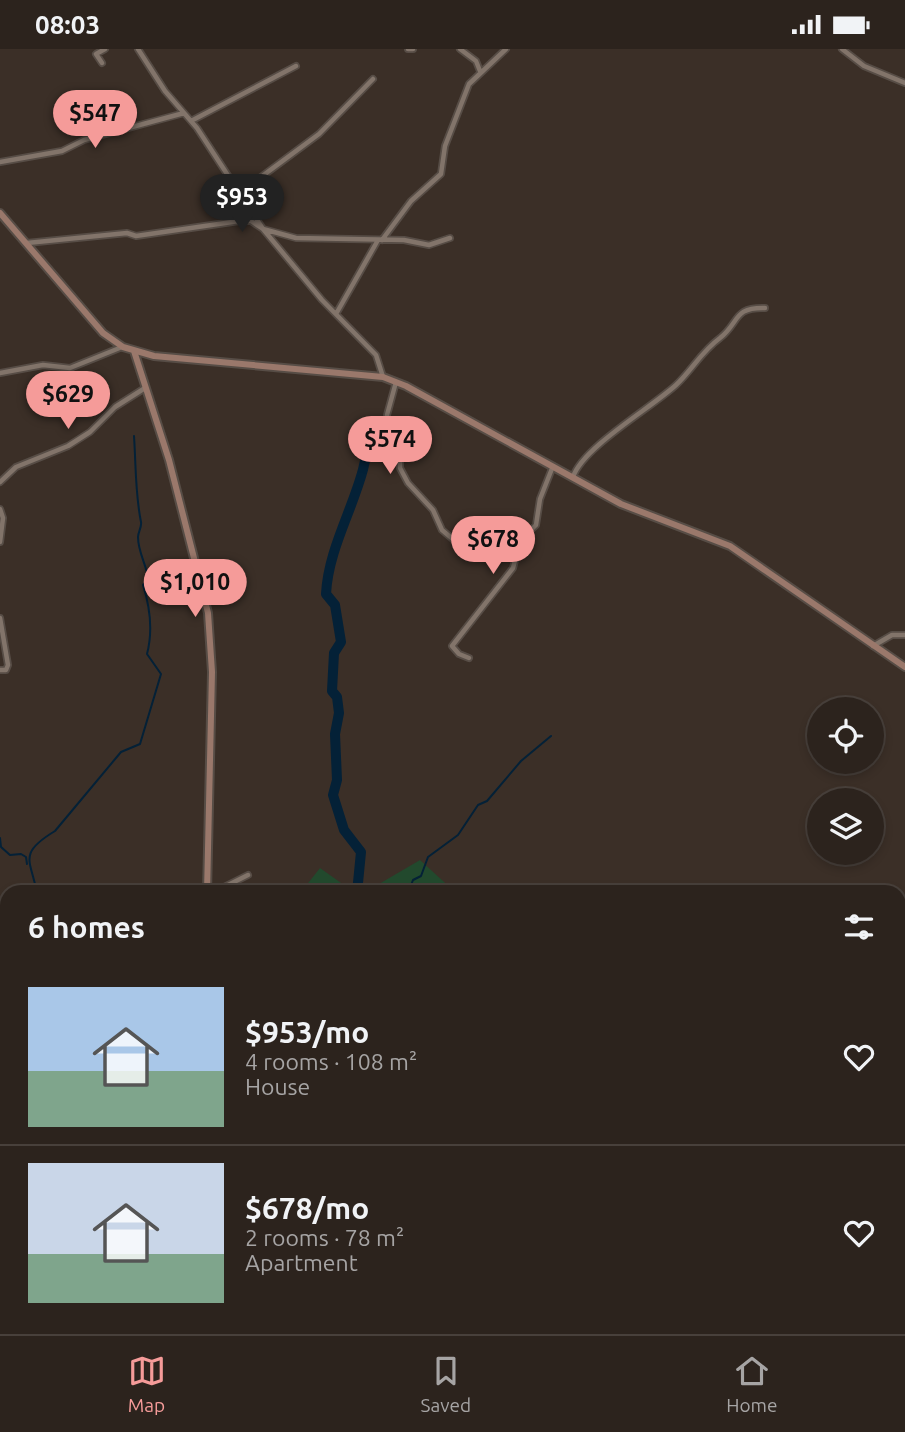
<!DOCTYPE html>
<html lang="en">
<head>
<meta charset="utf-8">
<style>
  body { margin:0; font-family:Ubuntu,sans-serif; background:#382f2a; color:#f1f3f6; height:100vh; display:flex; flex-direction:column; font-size:26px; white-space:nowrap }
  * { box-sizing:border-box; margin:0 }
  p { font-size:23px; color:#a6a4a4 }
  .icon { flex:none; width:38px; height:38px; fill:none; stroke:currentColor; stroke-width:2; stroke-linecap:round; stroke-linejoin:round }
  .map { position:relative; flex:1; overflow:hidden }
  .details { position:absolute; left:0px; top:836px; width:906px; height:450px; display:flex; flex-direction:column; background:#2c231d; border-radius:21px 21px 0 0; box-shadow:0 4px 10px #0003,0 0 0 2px #48403b }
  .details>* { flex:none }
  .controls { position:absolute; left:807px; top:648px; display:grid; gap:14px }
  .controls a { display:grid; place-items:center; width:77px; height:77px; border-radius:50%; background:#2c231d; box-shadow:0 4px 10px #0003,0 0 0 2px #48403b; font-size:35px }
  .price { position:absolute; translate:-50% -60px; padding:0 16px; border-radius:24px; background:#f59b99; color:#111; font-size:23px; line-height:46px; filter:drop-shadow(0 2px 4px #0008) }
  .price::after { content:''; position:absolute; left:50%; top:42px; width:21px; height:16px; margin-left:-10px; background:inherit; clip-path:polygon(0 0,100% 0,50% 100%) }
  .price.selected { background:#222; color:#fff }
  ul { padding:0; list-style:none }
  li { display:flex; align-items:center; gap:21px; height:175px; padding:0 28px }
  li+li { border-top:2px solid #48403b }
  li span { display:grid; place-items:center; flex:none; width:196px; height:140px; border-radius:0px; color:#555 }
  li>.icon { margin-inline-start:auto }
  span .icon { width:84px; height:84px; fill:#fffc; stroke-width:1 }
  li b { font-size:30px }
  h2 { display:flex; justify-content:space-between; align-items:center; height:84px; padding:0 28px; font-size:30px }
  .status { display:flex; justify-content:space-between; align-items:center; height:49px; padding:0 35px; background:#2c231d; direction:ltr }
  .status svg { height:19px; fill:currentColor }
  .tab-bar { display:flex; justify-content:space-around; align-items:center; height:98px; border-top:2px solid #48403b; background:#2c231d; font-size:19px; color:#a6a4a4 }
  .tab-bar a { display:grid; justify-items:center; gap:4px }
  .tab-bar .selected { color:#f59b99 }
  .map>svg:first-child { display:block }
  .green { fill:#22492d }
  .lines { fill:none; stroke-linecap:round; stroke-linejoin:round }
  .stream { stroke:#042137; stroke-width:2 }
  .river { stroke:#042137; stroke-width:10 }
  .street-casing { stroke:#574d46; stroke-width:8 }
  .secondary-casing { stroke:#574d46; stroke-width:10 }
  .street { stroke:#82746a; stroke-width:4.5 }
  .secondary { stroke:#9a786b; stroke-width:6 }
</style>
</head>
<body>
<div class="status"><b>08:03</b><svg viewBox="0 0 49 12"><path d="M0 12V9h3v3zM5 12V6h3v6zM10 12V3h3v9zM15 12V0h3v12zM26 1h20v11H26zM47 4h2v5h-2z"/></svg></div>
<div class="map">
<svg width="905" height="1285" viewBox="0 0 905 1285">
  <rect width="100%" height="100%" fill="#3b2f27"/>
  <path class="green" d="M420,811L455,843H301L320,819L351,841L379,835Z
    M169,1279H202L204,1285H169Z
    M264,1279H299L297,1285H262Z"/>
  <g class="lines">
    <path class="stream" d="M0,789L1,798L10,806L21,805L26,808L27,815
      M37,844C31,811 17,805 55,782L121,703L140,695L161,625L147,605C153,582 150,558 143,536L148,530C147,516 138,504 138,488C138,483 142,478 141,473C135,444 136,416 134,387
      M408,844L413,831L421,827L428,808L458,786L478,756L487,752L521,712L551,687
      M14,1285L16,1279"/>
    <path class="river" d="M357,844L361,803L344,781L333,746L337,731L335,685L339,664L337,648L332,642L334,604L341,593L335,556L326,545C329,485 373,433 368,373"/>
    <defs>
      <path id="street" d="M138,0L165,42L197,79L263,180L322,251L376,306L383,328
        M408,0H413
        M460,0L476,12L480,22
        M842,0L864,17L905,34
        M102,14L96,5L105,0
        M191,72L296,17
        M0,113L62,102L84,91L184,64
        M238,145L319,85L373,30
        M382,191L411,152L441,125L445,97L469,35L506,0
        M27,194L127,184L136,187L239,172H251L263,180L296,189L404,191L429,196L450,189
        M336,265L378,191
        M0,324L43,316L70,319L122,298
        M396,333L387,366L388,379L400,400V419L408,434L433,461L442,481L461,497
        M573,428C583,398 651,359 676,336C692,321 701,303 720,289C740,273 733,258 765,259
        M0,433L16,418L68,397L90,383L115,358L145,339
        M0,460L3,469L0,493
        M0,569L8,616L6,621H0
        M873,597L892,586H905
        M469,609L459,605L452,597L513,519L520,492L536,476L540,450L553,417
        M207,843H214L248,826"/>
      <path id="secondary" d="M0,164L103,284L123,298L154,307L383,328L406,337L621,455L730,497L905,618
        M134,302L169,411L208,564L212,623L207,844
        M327,1279L329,1285"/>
    </defs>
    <use href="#street" class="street-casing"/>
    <use href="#secondary" class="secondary-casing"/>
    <use href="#street" class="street"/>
    <use href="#secondary" class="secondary"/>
  </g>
</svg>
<div class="controls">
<a><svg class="icon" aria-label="locate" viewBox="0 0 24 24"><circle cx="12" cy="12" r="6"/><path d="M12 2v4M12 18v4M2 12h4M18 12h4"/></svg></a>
<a><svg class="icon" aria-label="layers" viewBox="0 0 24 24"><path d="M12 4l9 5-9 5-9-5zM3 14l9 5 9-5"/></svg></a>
</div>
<b class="price" style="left:95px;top:101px">$547</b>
<b class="price selected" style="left:242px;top:185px">$953</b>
<b class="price" style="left:68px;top:382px">$629</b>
<b class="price" style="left:390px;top:427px">$574</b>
<b class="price" style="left:493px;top:527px">$678</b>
<b class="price" style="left:195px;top:570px">$1,010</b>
<section class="details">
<h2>6 homes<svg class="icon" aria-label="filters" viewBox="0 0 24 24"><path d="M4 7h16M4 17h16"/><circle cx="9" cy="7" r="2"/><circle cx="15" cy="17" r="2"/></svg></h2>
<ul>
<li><span style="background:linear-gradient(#a9c7e8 60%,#7fa58c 0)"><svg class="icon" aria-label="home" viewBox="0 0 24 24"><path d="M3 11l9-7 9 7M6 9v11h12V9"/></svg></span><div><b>$953/mo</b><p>4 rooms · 108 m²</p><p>House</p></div><svg class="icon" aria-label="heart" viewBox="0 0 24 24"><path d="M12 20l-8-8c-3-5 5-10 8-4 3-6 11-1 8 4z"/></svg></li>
<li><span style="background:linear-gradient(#c9d6e8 65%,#7fa58c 0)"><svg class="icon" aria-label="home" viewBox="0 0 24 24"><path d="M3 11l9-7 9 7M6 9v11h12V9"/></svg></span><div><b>$678/mo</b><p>2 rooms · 78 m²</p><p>Apartment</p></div><svg class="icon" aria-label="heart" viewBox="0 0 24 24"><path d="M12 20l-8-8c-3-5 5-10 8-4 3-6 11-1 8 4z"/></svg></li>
</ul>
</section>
</div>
<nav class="tab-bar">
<a class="selected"><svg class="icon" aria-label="map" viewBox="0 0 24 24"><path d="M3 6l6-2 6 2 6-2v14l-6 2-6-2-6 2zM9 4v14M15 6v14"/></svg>Map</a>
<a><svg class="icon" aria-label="saved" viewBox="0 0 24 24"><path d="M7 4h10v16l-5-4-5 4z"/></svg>Saved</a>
<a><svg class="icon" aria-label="home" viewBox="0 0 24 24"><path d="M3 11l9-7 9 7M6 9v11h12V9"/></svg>Home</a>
</nav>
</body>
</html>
